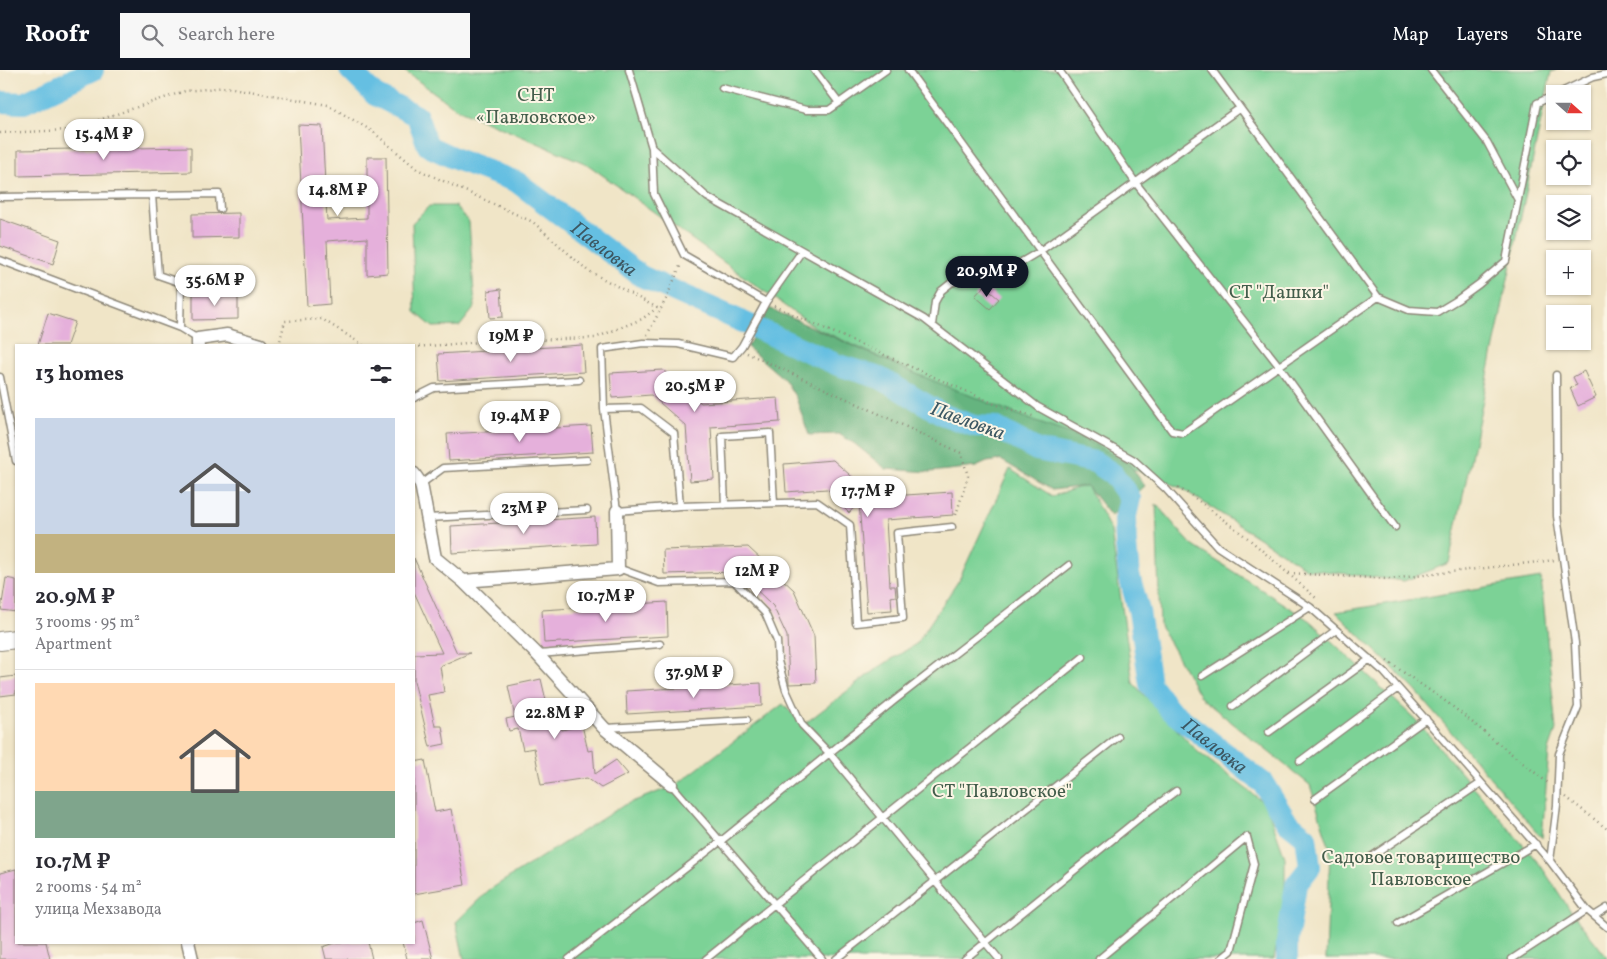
<!DOCTYPE html>
<html lang="en">
<head>
<meta charset="utf-8">
<style>
  body { margin:0; font-family:Vollkorn,serif; background:#f7f7f7; color:#2b2b33; height:100vh; display:flex; flex-direction:column; font-size:19px; white-space:nowrap }
  * { box-sizing:border-box; margin:0 }
  p { font-size:16px; color:#7c7c81 }
  .icon { flex:none; width:28px; height:28px; fill:none; stroke:currentColor; stroke-width:2; stroke-linecap:round; stroke-linejoin:round }
  .map { position:relative; flex:1; overflow:hidden }
  .drawer { position:absolute; left:15px; top:274px; width:400px; height:600px; display:flex; flex-direction:column; background:#fff; border-radius:0px; box-shadow:0 1px 4px #0004 }
  .drawer>* { flex:none }
  .needle { width:32px; rotate:111deg }
  .fabs { position:absolute; left:1546px; top:15px; display:grid; gap:10px }
  .fabs a { display:grid; place-items:center; width:45px; height:45px; border-radius:0px; background:#fff; box-shadow:0 1px 4px #0004; font-size:25px }
  .price { position:absolute; translate:-50% -42px; padding:0 11px; border-radius:18px; background:#fff; color:#222; font-size:16px; line-height:32px; filter:drop-shadow(0 1px 2px #0008) }
  .price::after { content:''; position:absolute; left:50%; top:30px; width:15px; height:11px; margin-left:-8px; background:inherit; clip-path:polygon(0 0,100% 0,50% 100%) }
  .price.selected { background:#111827; color:#fff }
  ul { padding:0; list-style:none }
  li { display:grid; align-content:center; gap:10px; height:265px; padding:0 20px }
  li+li { border-top:1px solid #e1e1e2 }
  li span { display:grid; place-items:center; height:155px; border-radius:0px; color:#555 }
  li>.icon { margin-inline-start:auto }
  span .icon { width:90px; height:90px; fill:#fffc; stroke-width:1 }
  li b { font-size:21px }
  h2 { display:flex; justify-content:space-between; align-items:center; height:60px; padding:0 20px; font-size:21px }
  header { display:flex; align-items:center; gap:30px; box-sizing:border-box; height:70px; padding:0 25px; background:#111827; color:#fff }
  header strong { font-size:24px }
  nav { display:flex; gap:28px; margin-inline-start:auto; font-size:18px }
  .search { width:350px; height:45px; background:#f7f7f7; display:flex; align-items:center; gap:12px; box-sizing:border-box; padding:0 18px; border-radius:0px; color:#7c7c81; font-size:19px }
  .map>svg:first-child { display:block }
  .green { fill:#7cd296; stroke:#547e60 }
  .forest { fill:#65b47f; stroke:#487055 }
  .lines { fill:none; stroke-linecap:round; stroke-linejoin:round }
  .river { stroke:#65bfe2; stroke-width:22 }
  .building { fill:#e5b0db }
  .lane-casing { stroke:#8e8879; stroke-width:9 }
  .street-casing { stroke:#8e8879; stroke-width:15 }
  .secondary-casing { stroke:#8e8879; stroke-width:20 }
  .path { stroke:#8e8879; stroke-width:2.5; stroke-dasharray:1 4; stroke-linecap:butt }
  .lane { stroke:#fff; stroke-width:6 }
  .street { stroke:#fff; stroke-width:12 }
  .secondary { stroke:#fff; stroke-width:18 }
  .labels { text-anchor:middle; stroke-width:4; stroke-linejoin:round; paint-order:stroke }
  .park-label { font-size:19px; fill:#435d4b; stroke:#fcf5e5 }
  .water-label { font-size:20px; font-style:italic; fill:#3c5762; stroke:#fcf5e5 }
</style>
</head>
<body>
<header>
<strong>Roofr</strong>
<div class="search"><svg class="icon" aria-label="search" viewBox="0 0 24 24"><circle cx="10" cy="10" r="6"/><path d="M15 15l6 6"/></svg>Search here</div>
<nav><a>Map</a><a>Layers</a><a>Share</a></nav>
</header>
<div class="map">
<svg width="1607" height="889" viewBox="0 0 1607 889">
  <rect width="100%" height="100%" fill="#fcf5e5"/>
  <filter id="ink" filterUnits="userSpaceOnUse"><feTurbulence type="fractalNoise" baseFrequency=".02" numOctaves="2"/><feDisplacementMap in="SourceGraphic" scale="10" xChannelSelector="R" yChannelSelector="G"/><feConvolveMatrix kernelMatrix="1 2 1 2 8 2 1 2 1" color-interpolation-filters="sRGB"/></filter>
  <filter id="wash" filterUnits="userSpaceOnUse"><feTurbulence type="fractalNoise" baseFrequency=".0096" numOctaves="4" result="noise"/><feDisplacementMap in="SourceGraphic" scale="20" xChannelSelector="R" yChannelSelector="G"/><feGaussianBlur stdDeviation="1.12" result="paint"/><feColorMatrix in="noise" values="0 0 0 0 0 0 0 0 0 0 0 0 0 0 0 0 0 1.4 0 .05"/><feComposite in="paint" operator="in"/></filter>
  <g filter="url(#wash)">
    <rect width="100%" height="100%" fill="#f0e5c7"/>
    <path class="green" d="M403,0H1556L1551,2L1449,493L1404,511L1307,499L1181,418L1062,371L814,257L587,94L457,39Z
      M429,136H455L469,152L475,237L460,256L433,257L415,242L412,153Z
      M1010,399L1052,426L1087,415L1111,461L1133,613L1198,682L1266,734L1285,787V835L1274,889H464L456,852L489,820L624,735L676,715L783,634L803,655L876,599L916,574L959,510Z
      M1156,434L1192,475L1310,551L1416,650L1541,796L1572,843L1607,887V889H1326L1330,779L1310,715L1200,627L1160,556Z
      M1541,508L1556,660L1549,680L1542,768L1415,620L1336,542Z"/>
    <path class="forest" d="M769,238L914,303L1039,353L1085,369L1130,395L1145,416L1111,446L1087,416L1052,420L1001,390L987,392L976,397L930,402L886,399L855,374L839,364L809,365L796,328L785,310L747,277Z"/>
    <g class="lines">
      <g class="river">
        <path id="s1" d="M350,0L375,25L417,46L428,76L458,90L517,112L641,206L838,295L880,308L944,345L974,356L995,357L1037,380L1095,392L1113,404L1130,428L1125,450L1126,474L1129,505L1139,541L1150,614L1170,640L1263,713L1287,752L1306,767L1310,797L1296,815L1287,872V889"/>
        <path d="M0,32L24,33L93,0"/>
      </g>
    </g>
    <g id="blocks">
      <path class="building" d="M298,55L322,56L327,150L367,148V87H386L388,203L367,205V168L327,171L330,234L307,236Z
        M191,77V102L18,106V80Z
        M239,143V167L192,168V144Z
        M0,149L60,170L53,194L0,176Z
        M984,216L999,229L990,239L975,226Z
        M501,219L503,247L490,248L488,221Z
        M193,224H238V249L193,250Z
        M48,243L75,252L67,275H38Z
        M582,275L584,302L440,311L438,284Z
        M663,300L701,333L778,328L780,352L711,357L714,409L690,411L686,356L651,325L612,328L610,303Z
        M1584,301L1596,327L1578,336L1570,318L1577,315L1573,307Z
        M591,356L593,382L449,391L447,364Z
        M833,390L875,427L952,422L953,445L886,450L890,516H895L896,526L891,527L892,540L867,542L859,432L849,443L842,436L844,433L827,419L786,422L784,394Z
        M595,447L596,474L452,483L451,456Z
        M748,477L794,520L814,566L816,613L789,614L787,566L773,536L738,502L664,504L663,480Z
        M414,488L457,583H470L440,596L444,622L428,625L435,656H442L445,674L430,677L414,611V584L442,583L414,522Z
        M6,508L16,510V542L1,540Z
        M667,532L668,566L544,573L542,540Z
        M16,606V624L0,626V608Z
        M541,609L548,639L556,638L562,660L582,655L588,681L593,680L595,704L616,690L628,704L601,718L587,708L541,715L534,678L523,680L518,659L509,661L506,649L515,647L508,616Z
        M761,613L762,636L627,644L626,621Z
        M425,690L435,742L451,739L465,815L414,824V692Z
        M16,799V872H46L50,889H0V803Z
        M423,850L433,889H407L403,872H414V853Z
        M338,872H368L372,889H326L323,877Z"/>
    </g>
  </g>
  <g filter="url(#ink)">
    <use href="#blocks" fill-opacity="0" stroke="#8e8879" stroke-width="1"/>
    <g class="lines">
      <defs>
        <path id="lane" d="M629,0L652,78L707,127L924,249L1038,337L1134,390L1166,419L1218,477L1310,537L1384,602L1550,791
          M814,0L839,33
          M908,0L1172,361L1183,363L1378,227
          M1059,0L1135,112L1279,296L1395,457
          M1431,0L1487,72L1518,130
          M722,18L806,40H829L886,0
          M1557,24L1593,7L1607,4
          M1240,38L1378,227L1409,240L1437,242L1457,230L1479,214L1506,191L1537,33L1555,25
          M652,78L654,124L684,185L766,232
          M0,127L152,125
          M802,181L766,232L742,276L733,287L678,274L643,273L602,279L604,339L617,441L680,436L817,432L850,455L856,553L903,548L897,463L952,457
          M0,190L180,258
          M181,213L230,214
          M932,255L935,232L941,221L951,213L962,209L1003,203L1040,181L1240,38L1212,0
          M198,269L180,258L181,213L158,205L152,125L219,124L220,139
          M1556,305L1557,446L1575,573L1578,637L1559,684L1557,735L1550,791L1587,840L1607,857
          M0,307L16,391
          M414,328L434,318L579,310
          M604,339L641,338L674,363L680,436
          M421,414L443,398L587,390
          M725,435L722,366L770,363L774,433
          M427,448L587,440
          M618,498L659,513L734,511L765,543L777,571L778,591L786,620L802,655L830,684L999,889
          M539,584L660,574
          M1202,606L1310,537
          M1233,636L1336,560
          M606,658L747,650
          M1269,662L1370,589
          M1300,691L1398,618
          M671,714L822,889
          M1315,729L1426,649
          M1371,787L1481,713
          M1594,846L1607,838
          M1398,853L1536,774
          M569,889L721,771L895,630L1069,495
          M706,889L1083,587
          M836,889L1118,667
          M965,889L1143,745L1176,721
          M1099,889L1247,767L1254,794L1231,881L1221,889
          M1512,889L1587,840"/>
        <path id="street" d="M198,275V269L227,265L261,275
          M414,404L421,414L435,488L463,511L618,499L617,441
          M463,511L537,584L604,658L671,714
          M188,872L192,889"/>
        <path id="secondary" d="M0,571L16,569"/>
      </defs>
      <use href="#lane" class="lane-casing"/>
      <use href="#street" class="street-casing"/>
      <use href="#secondary" class="secondary-casing"/>
      <path class="path" d="M0,63L69,60L185,21L227,17L328,35L372,61L417,99L533,152L587,200L661,240
        M774,236L997,335L1036,347
        M647,265L666,229L681,194
        M279,275L285,251L322,249L363,275
        M414,277L494,271L595,268L642,249L657,238
        M747,283L873,341L961,383L968,406L955,448
        M1178,418L1191,425L1249,469L1316,528
        M1289,503L1390,509L1555,490
        M1387,591L1448,633L1548,713
        M1566,727L1607,759"/>
      <use href="#lane" class="lane"/>
      <use href="#street" class="street"/>
      <use href="#secondary" class="secondary"/>
    </g>
  </g>
  <g class="labels">
    <g class="park-label">
      <text x="536" y="31">СНТ<tspan x="536" dy="22">«Павловское»</tspan></text>
      <text x="1279" y="228">СТ "Дашки"</text>
      <text x="1002" y="727">СТ "Павловское"</text>
      <text x="1421" y="793">Садовое товарищество<tspan x="1421" dy="22">Павловское</tspan></text>
    </g>
    <g class="water-label">
      <text dy="7" stroke="none"><textPath href="#s1" startOffset="320">Павловка</textPath></text>
      <text transform="translate(968 350) rotate(20)" y="7">Павловка</text>
      <text dy="7" stroke="none"><textPath href="#s1" startOffset="1190">Павловка</textPath></text>
    </g>
  </g>
</svg>
<div class="fabs">
<a><svg class="needle" viewBox="-14 -14 28 28"><path d="M0-13l5 13h-10z" fill="#e53935"/><path d="M0 13l5-13h-10z" fill="#7c7c81"/></svg></a>
<a><svg class="icon" aria-label="locate" viewBox="0 0 24 24"><circle cx="12" cy="12" r="6"/><path d="M12 2v4M12 18v4M2 12h4M18 12h4"/></svg></a>
<a><svg class="icon" aria-label="layers" viewBox="0 0 24 24"><path d="M12 4l9 5-9 5-9-5zM3 14l9 5 9-5"/></svg></a>
<a>+</a>
<a>−</a>
</div>
<b class="price" style="left:104px;top:91px">15.4M ₽</b>
<b class="price" style="left:338px;top:147px">14.8M ₽</b>
<b class="price selected" style="left:987px;top:228px">20.9M ₽</b>
<b class="price" style="left:215px;top:237px">35.6M ₽</b>
<b class="price" style="left:511px;top:293px">19M ₽</b>
<b class="price" style="left:695px;top:343px">20.5M ₽</b>
<b class="price" style="left:520px;top:373px">19.4M ₽</b>
<b class="price" style="left:868px;top:448px">17.7M ₽</b>
<b class="price" style="left:524px;top:465px">23M ₽</b>
<b class="price" style="left:757px;top:528px">12M ₽</b>
<b class="price" style="left:606px;top:553px">10.7M ₽</b>
<b class="price" style="left:694px;top:629px">37.9M ₽</b>
<b class="price" style="left:555px;top:670px">22.8M ₽</b>
<section class="drawer">
<h2>13 homes<svg class="icon" aria-label="filters" viewBox="0 0 24 24"><path d="M4 7h16M4 17h16"/><circle cx="9" cy="7" r="2"/><circle cx="15" cy="17" r="2"/></svg></h2>
<ul>
<li><span style="background:linear-gradient(#c9d6e8 75%,#c2b280 0)"><svg class="icon" aria-label="home" viewBox="0 0 24 24"><path d="M3 11l9-7 9 7M6 9v11h12V9"/></svg></span><div><b>20.9M ₽</b><p>3 rooms · 95 m²</p><p>Apartment</p></div></li>
<li><span style="background:linear-gradient(#ffd9b3 70%,#7fa58c 0)"><svg class="icon" aria-label="home" viewBox="0 0 24 24"><path d="M3 11l9-7 9 7M6 9v11h12V9"/></svg></span><div><b>10.7M ₽</b><p>2 rooms · 54 m²</p><p>улица Мехзавода</p></div></li>
</ul>
</section>
</div>
</body>
</html>
